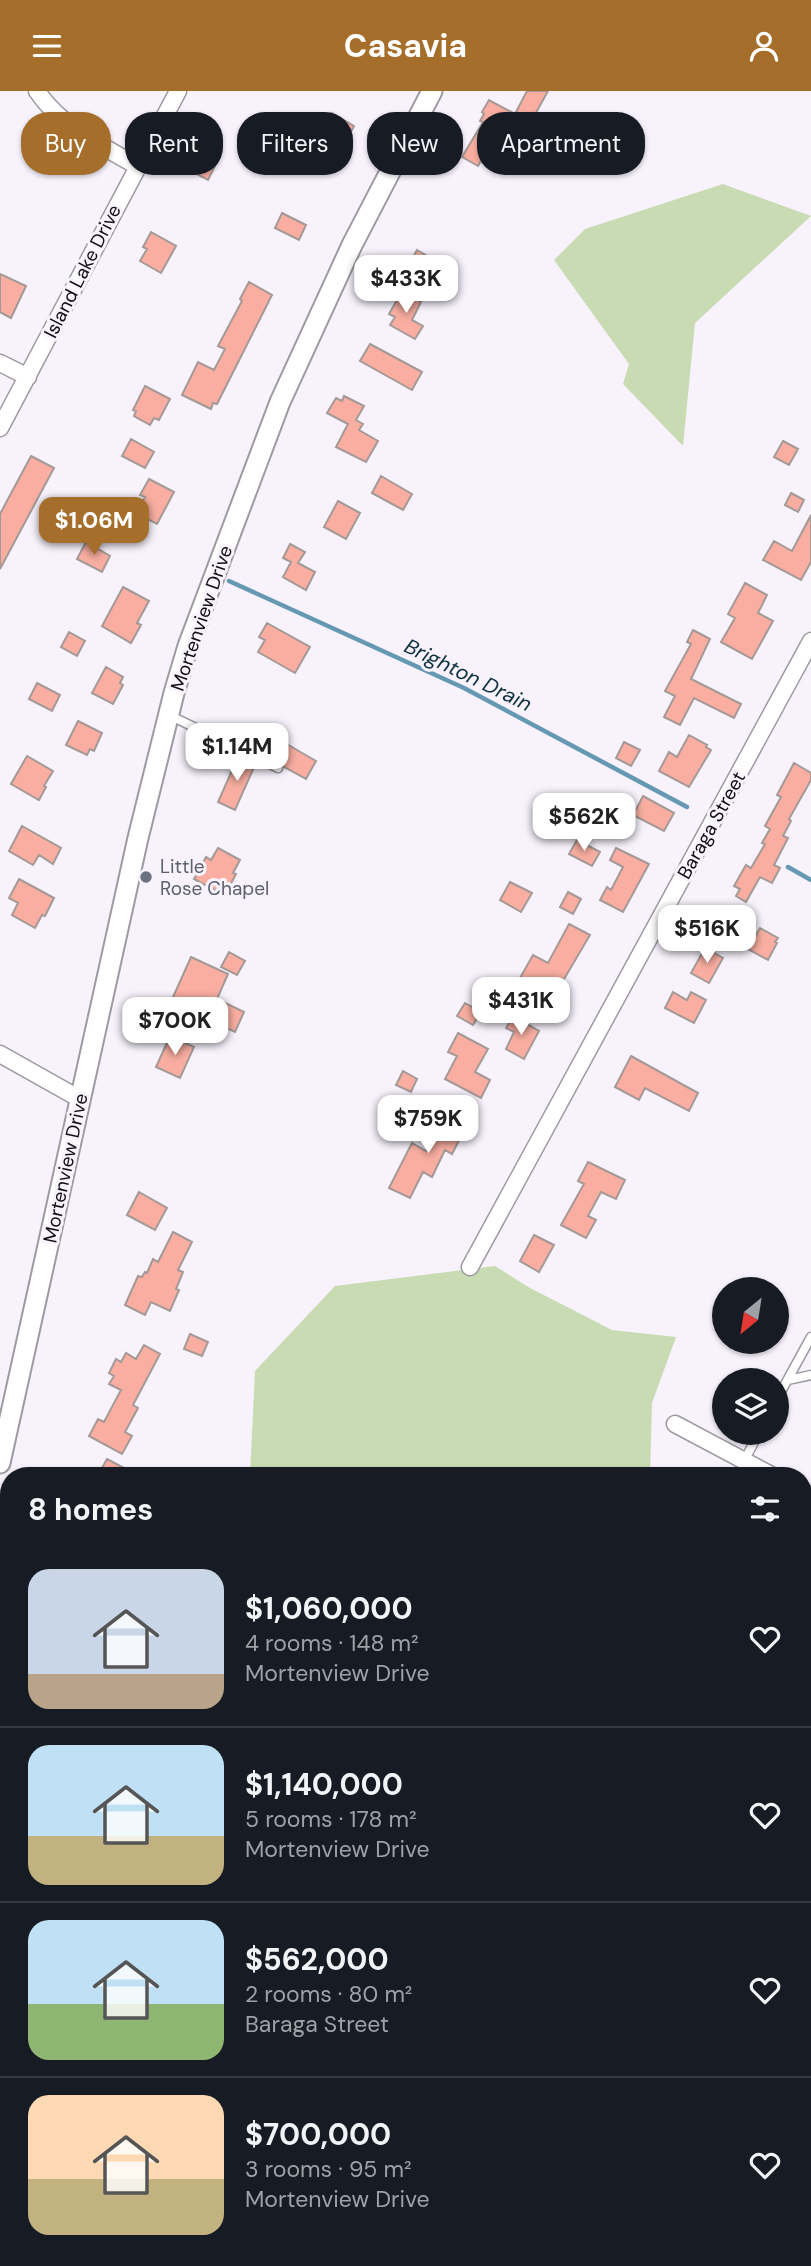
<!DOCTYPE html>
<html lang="en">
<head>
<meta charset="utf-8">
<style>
  body { margin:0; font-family:"DM Sans",sans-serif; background:#242831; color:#f1f3f6; height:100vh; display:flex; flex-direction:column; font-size:26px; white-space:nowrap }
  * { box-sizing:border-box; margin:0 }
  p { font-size:23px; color:#9ea1a6 }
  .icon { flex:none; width:38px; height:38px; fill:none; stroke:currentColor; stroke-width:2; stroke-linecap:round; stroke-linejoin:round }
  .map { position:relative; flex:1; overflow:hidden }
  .drawer { position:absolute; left:0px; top:1376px; width:812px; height:800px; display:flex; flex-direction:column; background:#171b24; border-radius:28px 28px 0 0; box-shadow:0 2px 5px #0004 }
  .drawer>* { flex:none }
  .hud { position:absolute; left:21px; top:21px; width:770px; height:63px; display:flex; gap:14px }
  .needle { width:46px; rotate:210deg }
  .buttons { position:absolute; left:712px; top:1186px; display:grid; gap:14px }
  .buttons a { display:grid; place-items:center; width:77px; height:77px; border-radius:50%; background:#171b24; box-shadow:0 2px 5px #0004; font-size:35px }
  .price { position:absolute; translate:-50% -60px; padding:0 16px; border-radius:14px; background:#fff; color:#222; font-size:23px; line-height:46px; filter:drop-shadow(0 2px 4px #0008) }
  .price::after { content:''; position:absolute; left:50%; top:42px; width:21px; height:16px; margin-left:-10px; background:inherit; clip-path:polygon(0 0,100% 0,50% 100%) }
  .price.selected { background:#a56e2a; color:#fff }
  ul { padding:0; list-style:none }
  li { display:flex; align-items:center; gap:21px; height:175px; padding:0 28px }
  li+li { border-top:2px solid #363941 }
  li span { display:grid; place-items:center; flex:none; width:196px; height:140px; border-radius:21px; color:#555 }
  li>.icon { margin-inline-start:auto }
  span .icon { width:84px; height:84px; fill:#fffc; stroke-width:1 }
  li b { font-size:30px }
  h2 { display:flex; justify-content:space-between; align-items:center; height:84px; padding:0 28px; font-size:30px }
  .chip { padding:0 24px; border-radius:28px; background:#171b24; box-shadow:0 2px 5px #0004; font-size:24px; line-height:63px }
  .chip.selected { background:#a56e2a; color:#fff }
  header { display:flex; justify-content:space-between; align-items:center; height:91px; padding:0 28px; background:#a56e2a; color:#fff; font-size:32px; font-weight:700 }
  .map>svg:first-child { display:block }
  .green { fill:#c9dbb3 }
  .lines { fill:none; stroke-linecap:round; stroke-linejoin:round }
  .stream { stroke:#6598b3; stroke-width:4.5 }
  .building { fill:#f9aea1; stroke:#a49997; stroke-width:2 }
  .service-casing { stroke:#9e9aa2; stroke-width:11 }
  .minor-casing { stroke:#9e9aa2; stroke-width:19 }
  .tertiary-casing { stroke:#9e9aa2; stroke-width:23 }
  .service { stroke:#fff; stroke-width:8 }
  .minor { stroke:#fff; stroke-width:16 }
  .tertiary { stroke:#fff; stroke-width:19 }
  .worship-dot { fill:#6b7280; stroke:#f7f2fc; stroke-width:2.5 }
  .labels { text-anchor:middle; stroke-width:6; stroke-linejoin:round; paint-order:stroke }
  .street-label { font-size:19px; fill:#0e0d10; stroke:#f7f2fc }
  .worship-label { font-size:19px; fill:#5b616d; stroke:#f7f2fc; text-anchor:start }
  .water-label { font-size:21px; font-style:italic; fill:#0e3140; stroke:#f7f2fc }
</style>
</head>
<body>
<header><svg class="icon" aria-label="menu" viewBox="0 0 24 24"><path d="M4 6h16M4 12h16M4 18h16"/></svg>Casavia<svg class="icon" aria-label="person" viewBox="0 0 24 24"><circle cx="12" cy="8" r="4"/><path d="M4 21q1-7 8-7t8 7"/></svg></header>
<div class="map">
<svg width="811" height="2175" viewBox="0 0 811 2175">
  <rect width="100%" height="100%" fill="#f7f2fc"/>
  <path class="green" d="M723,93L811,125L695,232L683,355L623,293L629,273L554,169L585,138Z
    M495,1175L530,1197L612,1239L676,1246L652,1312L650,1384H250L255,1280L335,1195Z
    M102,2166H227V2167L221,2175H94Z
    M549,2167H644L660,2175H565Z"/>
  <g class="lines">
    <path class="stream" d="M229,490L464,597L687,716
      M788,776L811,789"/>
  </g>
  <path class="building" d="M527,0H548L527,38L523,36L516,49L499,40L478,75L462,66L483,31L480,30L484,23L482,21L489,9L515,23Z
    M332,22L354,35L333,72L311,60Z
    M200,54L220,65L208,89L187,78Z
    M282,122L306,134L299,149L275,137Z
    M151,141L176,155L161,182L140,170L147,158L143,156Z
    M417,159L446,176L430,205L416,197L423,184L408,176Z
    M0,183L26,195L11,227L0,221Z
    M249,191L272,204L217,313L213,312L211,318L182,304L198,271L214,279L225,258L218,255L242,210L240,208Z
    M402,200L421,211L412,229L423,235L415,248L390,234L395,226L389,223Z
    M370,253L422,281L412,299L360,270Z
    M145,295L170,308L159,329L154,327L150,334L134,325L136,320L133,319Z
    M344,305L364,315L356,329L363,333L359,339L378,350L366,371L336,356L348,333L327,322L336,307L342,310Z
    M131,348L154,361L145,377L122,365Z
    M783,350L798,358L789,374L774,366Z
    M31,365L54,377L0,478V423Z
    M381,385L412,403L403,419L372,402Z
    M149,388L174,401L157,433L136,422L145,406L140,404Z
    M791,402L804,409L798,421L785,414Z
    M338,410L360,422L346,448L324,436Z
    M811,424V471L801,489L763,469L774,450L792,460Z
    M86,451L110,465L102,481L77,468Z
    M290,453L305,461L298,472L315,481L306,499L283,486L291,471L283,467Z
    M745,492L767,504L758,522L773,530L752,568L721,551L735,527L728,523Z
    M123,496L149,510L137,532L141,534L131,552L102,535Z
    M267,532L310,556L295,582L258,561L265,549L259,546Z
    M693,539L710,548L691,588L741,613L734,627L694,607L680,634L664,626L675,605L665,600L691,553L687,551Z
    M69,541L85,550L77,565L61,556Z
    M106,576L123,586L120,592L123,594L113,613L92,602Z
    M37,592L60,604L52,620L29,608Z
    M78,630L102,642L94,660L90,658L87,664L66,654Z
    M689,644L707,654L706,656L711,659L689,696L659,680L669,661L677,666Z
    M273,645L316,670L306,688L284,676L281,671L263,662Z
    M624,651L640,659L631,675L616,667Z
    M27,665L53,680L44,695L46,696L39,709L11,693Z
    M238,666L255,674L235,719L218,711Z
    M794,672L811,682V689L789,728L791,730L783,745L788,747L774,774L780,777L772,792L760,786L746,811L736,805L740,798L734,795L746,774L751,777L765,753L762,752L770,738L765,735L781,706L777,704Z
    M643,705L674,722L664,740L633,724Z
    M615,713L630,721L622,737L607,729Z
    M22,735L61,757L53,773L39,764L33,774L9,760Z
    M577,749L600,761L592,775L569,763Z
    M218,757L240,769L233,782L236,783L226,802L217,797L216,800L194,788L206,766L211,769Z
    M616,757L649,773L623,821L600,809L607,796L611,799L623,776L610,769Z
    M19,788L54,807L45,825L42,824L35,837L12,824L18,812L9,807Z
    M510,791L532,802L521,821L500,809Z
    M568,801L581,808L573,823L560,816Z
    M569,833L590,844L557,900L551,897L549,901L542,897L537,907L515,896L533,864L548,872Z
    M760,837L778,847L775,851L777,852L768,869L748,858Z
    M705,857L723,867L709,892L691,882Z
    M229,861L245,870L237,884L221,876Z
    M191,866L228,883L217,908L244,921L235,941L216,932L219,927L173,906Z
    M485,892L508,903L499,920L476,908Z
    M673,901L687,909L691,901L706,909L694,932L665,917Z
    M465,912L481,921L473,934L457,925Z
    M513,925L539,940L524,968L506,958L514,941L506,937Z
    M458,942L488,958L475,981L490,989L481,1007L445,988L457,965L448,961Z
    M170,945L194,956L180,987L156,976Z
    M631,965L698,1002L689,1020L645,997L639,1009L615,996Z
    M403,980L417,988L411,1001L396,994Z
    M446,1021L468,1032L452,1063L445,1059L432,1086L423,1081L410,1107L389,1097L412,1052L426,1060Z
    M588,1071L625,1089L616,1108L601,1101L588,1125L596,1129L586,1147L561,1134L584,1093L578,1090Z
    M139,1101L167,1117L155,1139L127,1124Z
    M173,1141L192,1151L178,1179L183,1181L176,1198L179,1199L170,1220L151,1211L145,1224L125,1214L138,1185L142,1186L145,1181L147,1182L153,1168L158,1171Z
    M534,1144L554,1154L539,1181L520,1170Z
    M190,1243L208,1251L202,1265L184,1258Z
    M144,1254L160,1263L133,1314L138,1317L125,1341L132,1345L122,1363L89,1345L98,1328L104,1331L121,1299L109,1293L114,1285L109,1282L116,1268L121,1271L126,1262L136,1268Z
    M107,1368L137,1384H98Z"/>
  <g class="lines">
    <defs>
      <path id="service" d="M169,624L278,677
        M788,1289L811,1284
        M777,1308L811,1246
        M744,1370L759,1342"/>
      <path id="minor" d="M37,0C61,36 101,54 137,75
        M0,272L28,286
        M0,337L178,0
        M0,963L80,1008
        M470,1176L811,550
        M675,1333L771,1384
        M803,1401L811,1405
        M803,1547L811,1533
        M803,2046L811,2032
        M679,2166L696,2175
        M470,2175L474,2166
        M734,2175L739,2166"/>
      <path id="tertiary" d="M0,1372L138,747L174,602L188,555L280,311L352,154L432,0"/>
    </defs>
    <use href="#service" class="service-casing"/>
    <use href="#minor" class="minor-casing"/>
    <use href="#tertiary" class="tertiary-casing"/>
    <use href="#service" class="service"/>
    <use href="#minor" class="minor"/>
    <use href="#tertiary" class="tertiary"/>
  </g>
  <circle class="worship-dot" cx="146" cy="786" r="7"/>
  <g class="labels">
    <g class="street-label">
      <text transform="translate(82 180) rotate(-63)" y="7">Island Lake Drive</text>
      <text transform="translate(201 527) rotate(-71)" y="7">Mortenview Drive</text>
      <text transform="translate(711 734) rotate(-61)" y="7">Baraga Street</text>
      <text transform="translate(65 1077) rotate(-78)" y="7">Mortenview Drive</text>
    </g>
    <g class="worship-label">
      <text x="160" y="782">Little<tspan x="160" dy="22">Rose Chapel</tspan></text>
    </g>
    <g class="water-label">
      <text transform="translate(468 584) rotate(26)" y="7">Brighton Drain</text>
    </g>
  </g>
</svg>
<div class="buttons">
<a><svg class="needle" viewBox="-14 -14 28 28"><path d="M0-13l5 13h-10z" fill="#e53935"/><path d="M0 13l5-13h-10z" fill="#9ea1a6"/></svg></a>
<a><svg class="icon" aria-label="layers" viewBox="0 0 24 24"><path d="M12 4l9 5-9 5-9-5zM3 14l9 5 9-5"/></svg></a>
</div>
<b class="price" style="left:406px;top:224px">$433K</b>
<b class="price selected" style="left:94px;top:466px">$1.06M</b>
<b class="price" style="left:237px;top:692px">$1.14M</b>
<b class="price" style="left:584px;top:762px">$562K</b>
<b class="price" style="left:707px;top:874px">$516K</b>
<b class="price" style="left:521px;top:946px">$431K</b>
<b class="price" style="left:175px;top:966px">$700K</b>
<b class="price" style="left:428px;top:1064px">$759K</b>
<div class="hud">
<a class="chip selected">Buy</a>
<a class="chip">Rent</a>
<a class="chip">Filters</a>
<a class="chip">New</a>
<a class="chip">Apartment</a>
</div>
<section class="drawer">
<h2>8 homes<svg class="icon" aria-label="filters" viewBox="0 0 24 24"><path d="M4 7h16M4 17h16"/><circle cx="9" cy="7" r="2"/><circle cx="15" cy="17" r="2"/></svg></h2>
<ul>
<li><span style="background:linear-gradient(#c9d6e8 75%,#b9a48a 0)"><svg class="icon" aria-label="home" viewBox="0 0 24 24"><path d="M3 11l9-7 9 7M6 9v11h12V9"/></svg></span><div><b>$1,060,000</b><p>4 rooms · 148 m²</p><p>Mortenview Drive</p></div><svg class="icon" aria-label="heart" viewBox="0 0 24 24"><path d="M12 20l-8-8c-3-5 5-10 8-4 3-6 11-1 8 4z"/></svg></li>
<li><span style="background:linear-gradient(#bfe0f5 65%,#c2b280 0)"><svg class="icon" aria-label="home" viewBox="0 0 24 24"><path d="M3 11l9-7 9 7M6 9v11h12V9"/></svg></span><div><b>$1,140,000</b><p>5 rooms · 178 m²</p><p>Mortenview Drive</p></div><svg class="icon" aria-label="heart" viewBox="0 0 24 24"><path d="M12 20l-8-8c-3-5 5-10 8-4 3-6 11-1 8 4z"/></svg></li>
<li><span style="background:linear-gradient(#bfe0f5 60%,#8fb573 0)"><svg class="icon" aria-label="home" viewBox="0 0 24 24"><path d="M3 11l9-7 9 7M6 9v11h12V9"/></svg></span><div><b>$562,000</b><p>2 rooms · 80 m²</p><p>Baraga Street</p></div><svg class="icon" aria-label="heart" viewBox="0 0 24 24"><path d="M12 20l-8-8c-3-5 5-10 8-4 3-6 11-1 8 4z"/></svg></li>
<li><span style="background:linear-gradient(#ffd9b3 60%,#c2b280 0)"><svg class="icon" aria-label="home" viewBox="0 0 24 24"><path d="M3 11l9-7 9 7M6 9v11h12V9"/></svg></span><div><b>$700,000</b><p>3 rooms · 95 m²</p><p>Mortenview Drive</p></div><svg class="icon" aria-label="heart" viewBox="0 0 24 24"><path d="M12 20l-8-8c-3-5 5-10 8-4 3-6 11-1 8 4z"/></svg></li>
</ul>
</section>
</div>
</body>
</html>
